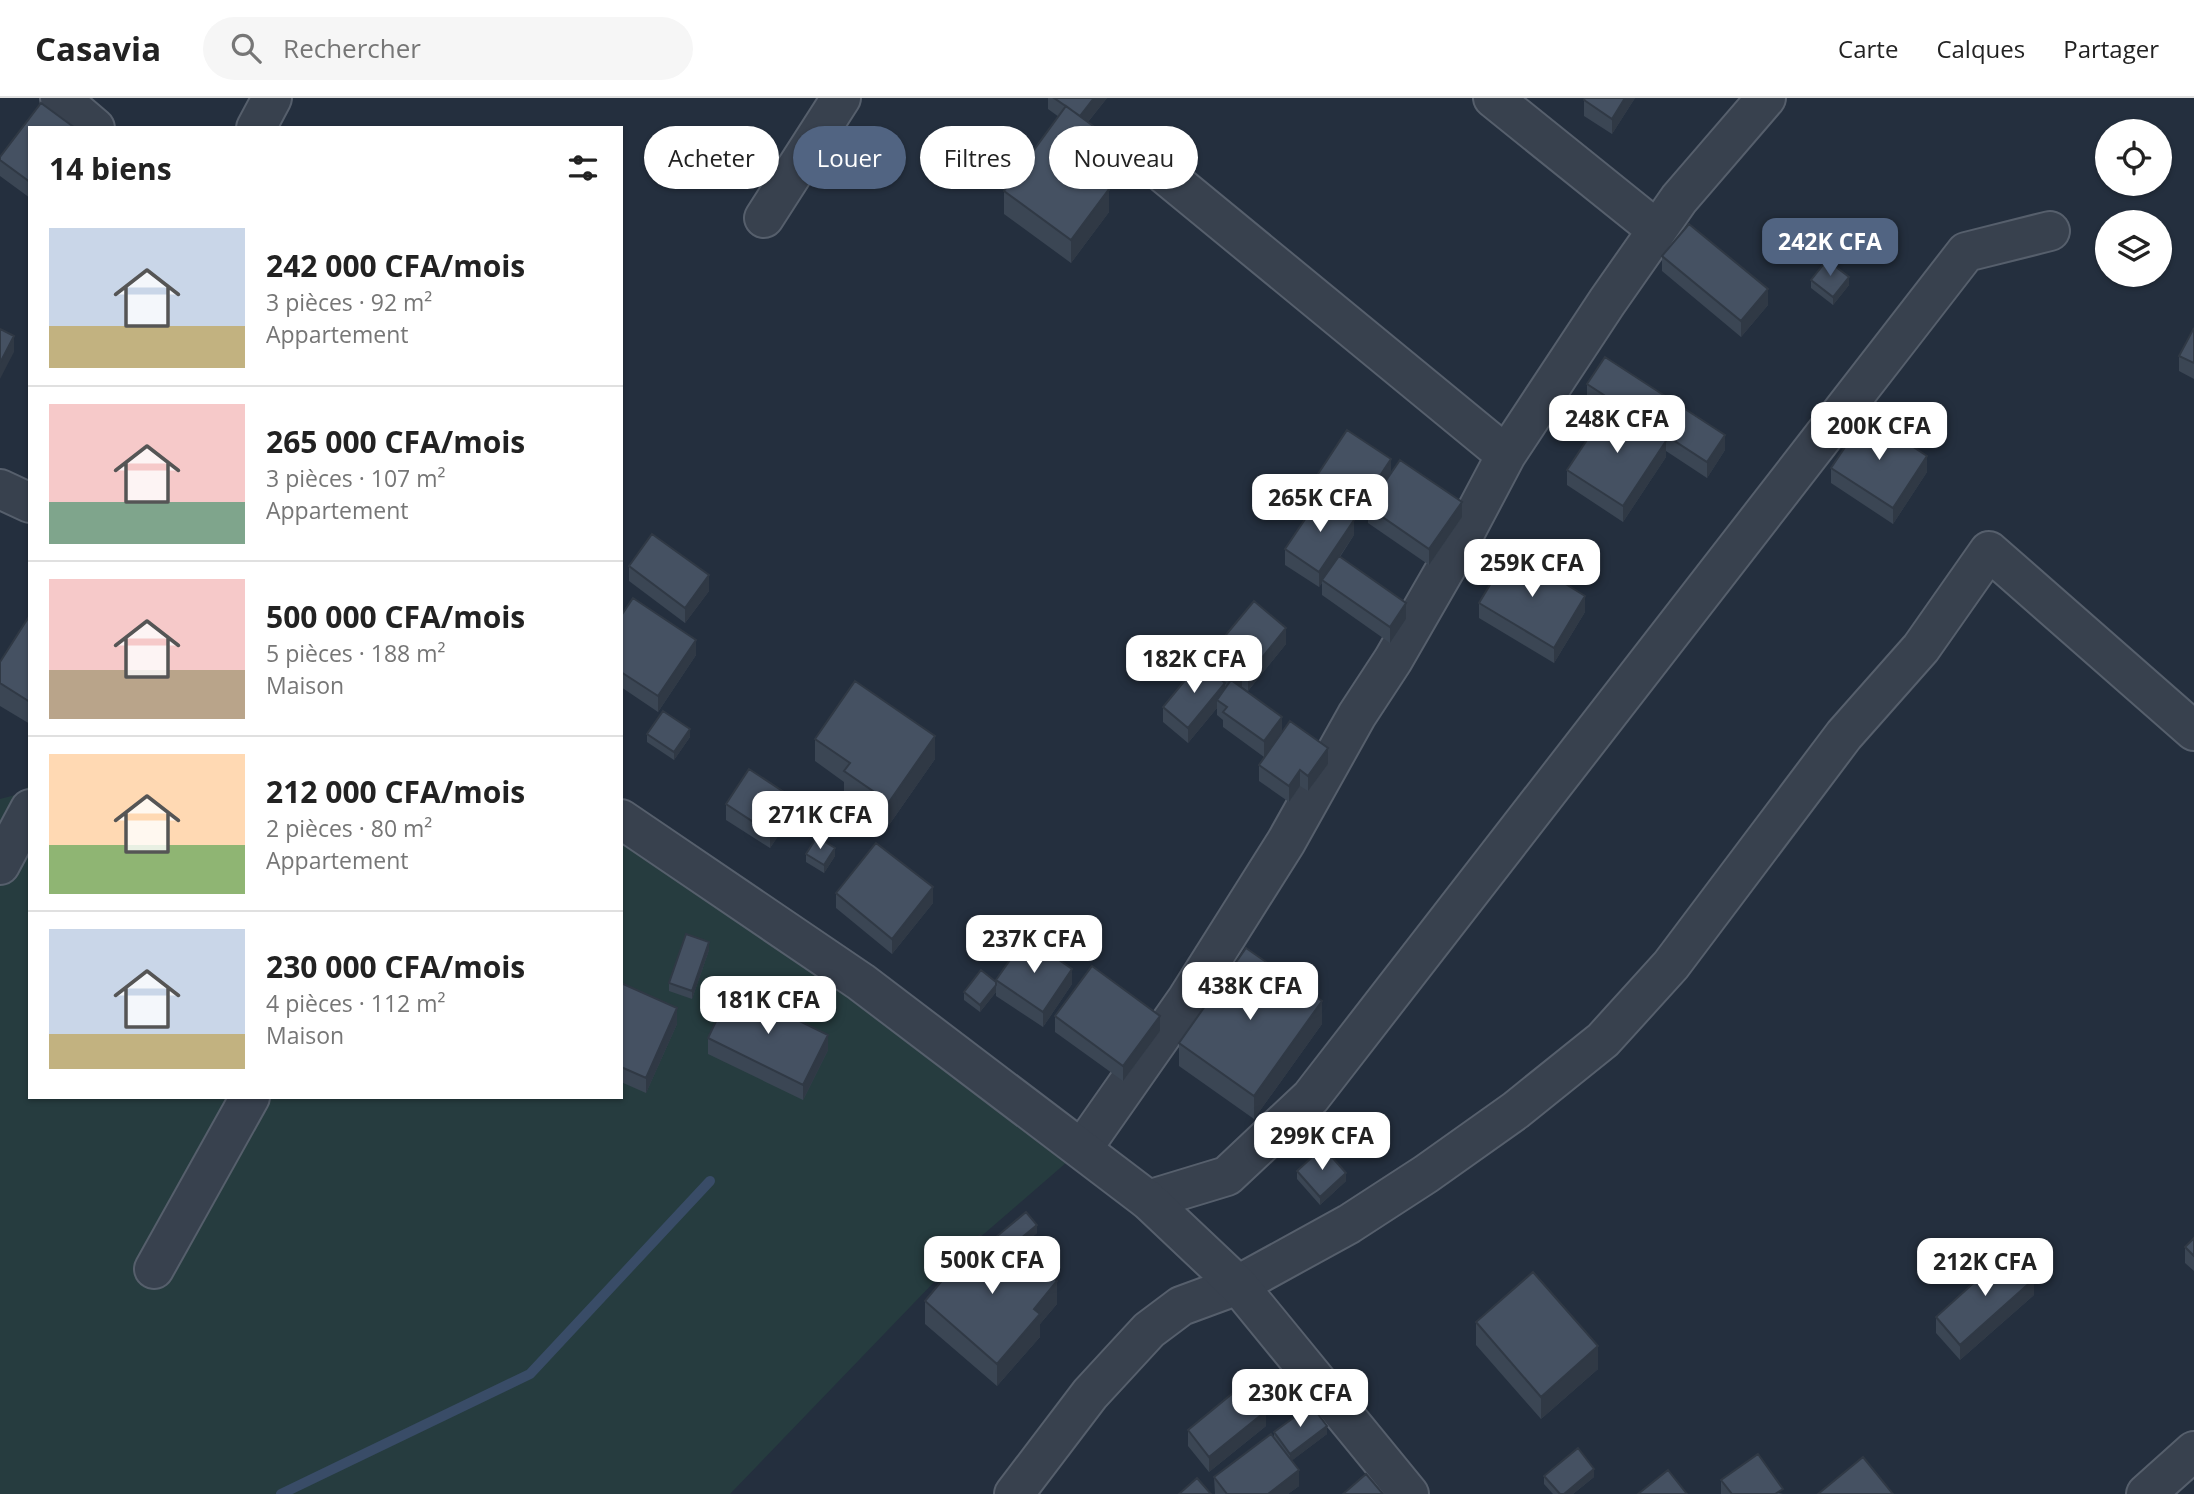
<!DOCTYPE html>
<html lang="fr">
<head>
<meta charset="utf-8">
<style>
  body { margin:0; font-family:"Open Sans",sans-serif; background:#f6f6f6; color:#222; height:100vh; display:flex; flex-direction:column; font-size:26px; white-space:nowrap }
  * { box-sizing:border-box; margin:0 }
  p { font-size:23px; color:#767676 }
  .icon { flex:none; width:38px; height:38px; fill:none; stroke:currentColor; stroke-width:2; stroke-linecap:round; stroke-linejoin:round }
  .map { position:relative; flex:1; overflow:hidden }
  .side { position:absolute; left:28px; top:28px; width:595px; height:973px; display:flex; flex-direction:column; background:#fff; border-radius:0px; box-shadow:0 2px 5px #0004 }
  .side>* { flex:none }
  .guide { position:absolute; left:644px; top:28px; width:665px; height:63px; display:flex; gap:14px }
  .tools { position:absolute; left:2095px; top:21px; display:grid; gap:14px }
  .tools a { display:grid; place-items:center; width:77px; height:77px; border-radius:50%; background:#fff; box-shadow:0 2px 5px #0004; font-size:35px }
  .price { position:absolute; translate:-50% -60px; padding:0 16px; border-radius:14px; background:#fff; color:#222; font-size:23px; line-height:46px; filter:drop-shadow(0 2px 4px #0008) }
  .price::after { content:''; position:absolute; left:50%; top:42px; width:21px; height:16px; margin-left:-10px; background:inherit; clip-path:polygon(0 0,100% 0,50% 100%) }
  .price.on { background:#516482; color:#fff }
  ul { padding:0; list-style:none }
  li { display:flex; align-items:center; gap:21px; height:175px; padding:0 21px }
  li+li { border-top:2px solid #e0e0e0 }
  li span { display:grid; place-items:center; flex:none; width:196px; height:140px; border-radius:0px; color:#555 }
  li>.icon { margin-inline-start:auto }
  span .icon { width:84px; height:84px; fill:#fffc; stroke-width:1 }
  li b { font-size:30px }
  h2 { display:flex; justify-content:space-between; align-items:center; height:84px; padding:0 21px; font-size:30px }
  .pill { padding:0 24px; border-radius:32px; background:#fff; box-shadow:0 2px 5px #0004; font-size:24px; line-height:63px }
  .pill.on { background:#516482; color:#fff }
  header { display:flex; align-items:center; gap:42px; box-sizing:border-box; height:98px; padding:0 35px; background:#fff; border-bottom:2px solid #e0e0e0 }
  header strong { font-size:33px }
  nav { display:flex; gap:38px; margin-inline-start:auto; font-size:24px }
  .search { width:490px; height:63px; background:#f6f6f6; display:flex; align-items:center; gap:18px; box-sizing:border-box; padding:0 24px; border-radius:38px; color:#767676; font-size:26px }
  .map>svg:first-child { display:block }
  .green { fill:#263c3f }
  .lines { fill:none; stroke-linecap:round; stroke-linejoin:round }
  .stream { stroke:#394c67; stroke-width:10 }
  .minor-casing { stroke:#565f6c; stroke-width:42 }
  .tertiary-casing { stroke:#565f6c; stroke-width:42 }
  .minor { stroke:#38414e; stroke-width:38 }
  .tertiary { stroke:#38414e; stroke-width:38 }
  .wall { fill:#3b4654 }
  .shaded-wall { fill:#303945 }
  .building { fill:#455162; stroke:#303945; stroke-width:2 }
</style>
</head>
<body>
<header>
<strong>Casavia</strong>
<div class="search"><svg class="icon" aria-label="search" viewBox="0 0 24 24"><circle cx="10" cy="10" r="6"/><path d="M15 15l6 6"/></svg>Rechercher</div>
<nav><a>Carte</a><a>Calques</a><a>Partager</a></nav>
</header>
<div class="map">
<svg width="2194" height="1396" viewBox="0 0 2194 1396">
  <rect width="100%" height="100%" fill="#242f3e"/>
  <path class="green" d="M30,687V999H621V721L1082,1051L963,1154L730,1396H0V701L19,696Z"/>
  <g class="lines">
    <path class="stream" d="M281,1396L530,1276L710,1083"/>
    <defs>
      <path id="minor" d="M60,0L95,30
        M1493,0L1657,132
        M256,30L272,0
        M1134,51L1506,357
        M764,120L841,0
        M0,767L30,711
        M1082,1051L1187,901L1286,744L1357,617L1393,562L1450,463L1506,357L1607,204L1679,101L1766,0
        M1148,1102L1227,1078L1311,999L1966,154L2050,133
        M154,1171L250,999
        M1014,1396L1090,1296L1149,1232L1181,1208L1238,1187L1349,1126L1426,1076L1516,1012L1603,942L1671,867L1844,637L1921,550L1989,453L2194,633
        M2146,1396L2194,1353"/>
      <path id="tertiary" d="M0,391L30,405
        M621,721L861,884L1148,1102L1238,1187L1409,1396"/>
    </defs>
    <use href="#minor" class="minor-casing"/>
    <use href="#tertiary" class="tertiary-casing"/>
    <use href="#minor" class="minor"/>
    <use href="#tertiary" class="tertiary"/>
  </g>
  <path class="wall" d="M1048,0H1107L1088,24L1123,73L1109,93V114L1071,165L1004,116V93L1059,19L1048,11Z
    M1585,0H1635L1612,36L1584,18V2Z
    M30,30V100L0,78V59Z
    M1662,158L1768,207L1741,239L1662,173Z
    M1811,182L1849,187L1833,207L1811,190Z
    M2194,230V281L2179,273V258Z
    M1587,286L1725,352L1707,380L1666,353V359L1623,424L1567,387V372L1606,314L1587,302Z
    M1831,370L1927,374L1893,426L1831,385Z
    M1318,376H1391L1462,419L1429,467L1368,425V412L1362,420L1318,391Z
    M1354,437L1340,459L1406,521L1390,545L1322,497V485L1319,489L1285,467V451Z
    M629,468L709,493L685,525L629,483Z
    M1479,505L1585,514L1554,565L1479,520Z
    M30,517V626L0,608V564Z
    M621,518L696,557L658,614L621,589Z
    M1286,546L1248,593L1242,589L1241,590L1282,634L1264,659L1223,629V622L1217,617V610L1188,645L1163,624V609L1205,568V562Z
    M647,636L690,639L674,662L647,644Z
    M815,641L935,661L889,727L844,696V684L815,663Z
    M1328,666L1308,693L1300,688L1289,704L1259,683V667Z
    M726,706L793,716L770,750L726,722Z
    M806,756L835,758L824,775L806,764Z
    M836,795L933,805L892,856L836,810Z
    M709,852L692,901L669,893V885Z
    M996,882L1072,886L1043,929L996,898V894L980,914L964,902V894L996,884Z
    M621,885L677,926L646,995L621,984Z
    M1055,918L1160,933L1123,983L1055,934Z
    M1322,926L1254,1021L1179,968V945Z
    M708,940L828,952L803,1002L708,956Z
    M1297,1073L1346,1083L1320,1107L1297,1081Z
    M1037,1135L1019,1150L1057,1206L1040,1226V1239L997,1288L925,1226V1203L997,1152L999,1150L996,1147V1139Z
    M2194,1140V1173L2185,1165V1149Z
    M2034,1197L1960,1262L1936,1235V1219Z
    M1476,1224L1598,1271L1541,1321L1476,1247Z
    M1266,1328L1209,1374L1188,1348V1332Z
    M1274,1334L1327,1336L1291,1363L1299,1388L1288,1396H1215L1214,1379L1274,1341Z
    M1544,1378L1594,1379L1573,1396H1553L1544,1386Z
    M1721,1382L1783,1396H1721Z"/>
  <path class="shaded-wall" d="M1094,0H1107L1079,35V19Z
    M1625,0H1635L1612,36V21Z
    M1123,50V73L1109,93V114L1071,165V142L1099,83Z
    M1849,179V187L1833,207V199Z
    M1768,191V207L1741,239V223Z
    M14,238V254L0,281V265Z
    M1725,337V352L1707,380V364Z
    M1666,343V359L1623,424V408Z
    M1927,358V374L1893,426V410Z
    M1391,361V376L1368,409V412L1362,420V405Z
    M1462,404V419L1429,467V451Z
    M1354,422V437L1323,483L1322,482V485L1319,489V474Z
    M709,477V493L685,525V510Z
    M1585,498V514L1554,565V550Z
    M1406,505V521L1390,545V529Z
    M1286,530V546L1248,593V577Z
    M696,542V557L658,614V598Z
    M1242,573V589L1234,599V583Z
    M1225,585V601L1217,602V610L1188,645V630Z
    M1282,619V634L1264,659V643Z
    M690,631V639L674,662V654Z
    M935,638V661L889,727V704Z
    M1328,650V666L1308,693V678Z
    M1300,672V688L1289,704V688Z
    M793,700V716L770,750V735Z
    M835,750V758L824,775V767Z
    M933,789V805L892,856V841Z
    M709,844V852L692,901V893Z
    M1072,871V886L1043,929V914Z
    M996,887V894L980,914V907Z
    M1322,903V926L1254,1021V998Z
    M677,910V926L646,995V980Z
    M1160,918V933L1123,983V968Z
    M828,937V952L803,1002V987Z
    M1346,1075V1083L1320,1107V1099Z
    M1037,1127V1135L1007,1160V1152Z
    M2034,1181V1197L1960,1262V1247Z
    M1057,1183V1206L1040,1226V1239L997,1288V1266L1034,1211Z
    M1598,1248V1271L1541,1321V1299Z
    M1266,1313V1328L1209,1374V1359Z
    M1327,1328V1336L1290,1364V1356Z
    M1594,1371V1379L1573,1396H1564Z
    M1299,1372V1388L1288,1396H1268Z"/>
  <path class="building" d="M1054,0H1094L1080,18Z
    M1585,0H1625L1612,21L1584,2Z
    M41,5L75,30H30V84L0,62V59Z
    M1066,8L1123,50L1099,83L1109,91L1071,142L1004,93Z
    M1689,126L1768,191L1741,223L1662,158Z
    M1827,162L1849,179L1833,199L1811,182Z
    M2194,230V265L2179,258Z
    M0,231L14,238L0,265Z
    M1605,259L1725,337L1707,364L1587,286Z
    M1611,306L1666,343L1623,408L1567,372Z
    M1866,318L1927,358L1893,410L1831,370Z
    M1347,332L1391,361L1362,405L1318,376Z
    M1400,362L1462,404L1429,451L1368,409Z
    M1320,399L1354,422L1319,474L1285,451Z
    M652,436L709,477L685,510L629,468Z
    M1511,452L1585,498L1554,550L1479,505Z
    M1339,458L1406,505L1390,529L1322,482Z
    M633,500L696,542L658,598L621,574V518Z
    M1254,503L1286,530L1248,577L1242,573L1234,583L1205,562Z
    M30,517V604L0,585V564Z
    M1200,564L1225,585L1188,630L1163,609Z
    M1231,582L1282,619L1264,643L1223,614L1227,609L1217,602Z
    M855,583L935,638L889,704L844,673L850,665L815,641Z
    M663,613L690,631L674,654L647,636Z
    M1290,623L1328,650L1308,678L1300,672L1289,688L1259,667Z
    M749,671L793,700L770,735L726,706Z
    M817,739L835,750L824,767L806,756Z
    M876,745L933,789L892,841L836,795Z
    M686,836L709,844L692,893L669,885Z
    M1026,839L1072,871L1043,914L996,882Z
    M1246,850L1322,903L1254,998L1179,945Z
    M1092,868L1160,918L1123,968L1055,918Z
    M981,872L996,884V887L980,907L964,894Z
    M621,885L677,910L646,980L621,969Z
    M732,890L828,937L803,987L708,940Z
    M1323,1049L1346,1075L1320,1099L1297,1073Z
    M1026,1114L1037,1127L1014,1146L1007,1140L1002,1146L996,1139Z
    M980,1137L997,1152L1007,1140L1057,1183L1034,1211L1040,1216L997,1266L925,1203Z
    M2194,1140V1158L2185,1149Z
    M2009,1153L2034,1181L1960,1247L1936,1219Z
    M1533,1174L1598,1248L1541,1299L1476,1224Z
    M1244,1286L1266,1313L1209,1359L1188,1332Z
    M1311,1307L1327,1328L1290,1356L1274,1334Z
    M1271,1336L1299,1372L1268,1396H1227L1214,1379Z
    M1578,1350L1594,1371L1564,1396H1560L1544,1378Z
    M1758,1356L1783,1391L1775,1396H1732L1721,1382Z
    M1863,1359L1893,1396H1818Z
    M1668,1372L1687,1396H1638Z
    M1366,1376L1383,1396H1343Z
    M1197,1380L1211,1396H1179Z"/>
</svg>
<div class="tools">
<a><svg class="icon" aria-label="locate" viewBox="0 0 24 24"><circle cx="12" cy="12" r="6"/><path d="M12 2v4M12 18v4M2 12h4M18 12h4"/></svg></a>
<a><svg class="icon" aria-label="layers" viewBox="0 0 24 24"><path d="M12 4l9 5-9 5-9-5zM3 14l9 5 9-5"/></svg></a>
</div>
<b class="price on" style="left:1830px;top:180px">242K CFA</b>
<b class="price" style="left:1617px;top:357px">248K CFA</b>
<b class="price" style="left:1879px;top:364px">200K CFA</b>
<b class="price" style="left:1320px;top:436px">265K CFA</b>
<b class="price" style="left:1532px;top:501px">259K CFA</b>
<b class="price" style="left:1194px;top:597px">182K CFA</b>
<b class="price" style="left:820px;top:753px">271K CFA</b>
<b class="price" style="left:1034px;top:877px">237K CFA</b>
<b class="price" style="left:1250px;top:924px">438K CFA</b>
<b class="price" style="left:768px;top:938px">181K CFA</b>
<b class="price" style="left:1322px;top:1074px">299K CFA</b>
<b class="price" style="left:992px;top:1198px">500K CFA</b>
<b class="price" style="left:1985px;top:1200px">212K CFA</b>
<b class="price" style="left:1300px;top:1331px">230K CFA</b>
<div class="guide">
<a class="pill">Acheter</a>
<a class="pill on">Louer</a>
<a class="pill">Filtres</a>
<a class="pill">Nouveau</a>
</div>
<section class="side">
<h2>14 biens<svg class="icon" aria-label="filters" viewBox="0 0 24 24"><path d="M4 7h16M4 17h16"/><circle cx="9" cy="7" r="2"/><circle cx="15" cy="17" r="2"/></svg></h2>
<ul>
<li><span style="background:linear-gradient(#c9d6e8 70%,#c2b280 0)"><svg class="icon" aria-label="home" viewBox="0 0 24 24"><path d="M3 11l9-7 9 7M6 9v11h12V9"/></svg></span><div><b>242 000 CFA/mois</b><p>3 pièces · 92 m²</p><p>Appartement</p></div></li>
<li><span style="background:linear-gradient(#f6c9c9 70%,#7fa58c 0)"><svg class="icon" aria-label="home" viewBox="0 0 24 24"><path d="M3 11l9-7 9 7M6 9v11h12V9"/></svg></span><div><b>265 000 CFA/mois</b><p>3 pièces · 107 m²</p><p>Appartement</p></div></li>
<li><span style="background:linear-gradient(#f6c9c9 65%,#b9a48a 0)"><svg class="icon" aria-label="home" viewBox="0 0 24 24"><path d="M3 11l9-7 9 7M6 9v11h12V9"/></svg></span><div><b>500 000 CFA/mois</b><p>5 pièces · 188 m²</p><p>Maison</p></div></li>
<li><span style="background:linear-gradient(#ffd9b3 65%,#8fb573 0)"><svg class="icon" aria-label="home" viewBox="0 0 24 24"><path d="M3 11l9-7 9 7M6 9v11h12V9"/></svg></span><div><b>212 000 CFA/mois</b><p>2 pièces · 80 m²</p><p>Appartement</p></div></li>
<li><span style="background:linear-gradient(#c9d6e8 75%,#c2b280 0)"><svg class="icon" aria-label="home" viewBox="0 0 24 24"><path d="M3 11l9-7 9 7M6 9v11h12V9"/></svg></span><div><b>230 000 CFA/mois</b><p>4 pièces · 112 m²</p><p>Maison</p></div></li>
</ul>
</section>
</div>
</body>
</html>
